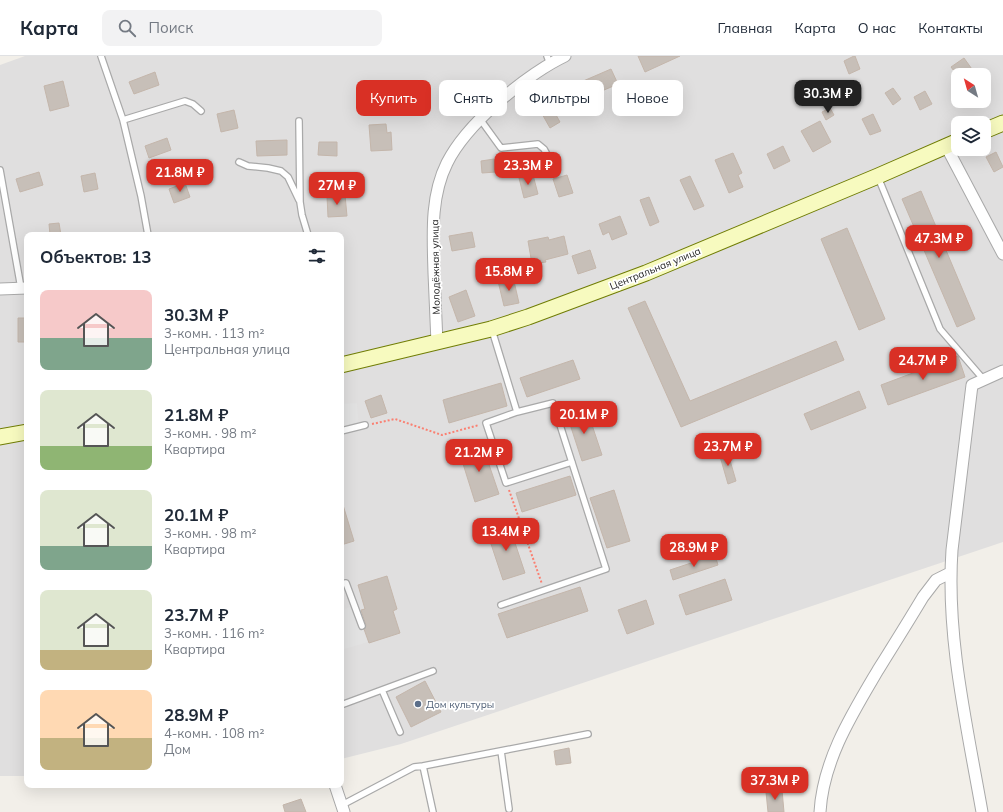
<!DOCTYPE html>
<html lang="ru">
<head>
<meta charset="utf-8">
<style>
  body { margin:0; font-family:Mulish,sans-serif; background:#f2f2f3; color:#1f2937; height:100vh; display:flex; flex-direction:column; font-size:15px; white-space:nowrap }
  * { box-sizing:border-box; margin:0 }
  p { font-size:13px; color:#747a83 }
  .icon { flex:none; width:22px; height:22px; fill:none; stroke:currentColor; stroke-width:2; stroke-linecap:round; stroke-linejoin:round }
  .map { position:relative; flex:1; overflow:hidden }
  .details { position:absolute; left:24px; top:176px; width:320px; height:556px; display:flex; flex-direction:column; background:#fff; border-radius:8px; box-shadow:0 4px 16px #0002 }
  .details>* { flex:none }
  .guide { position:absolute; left:356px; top:24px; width:380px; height:36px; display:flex; gap:8px }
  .needle { width:26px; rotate:323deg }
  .buttons { position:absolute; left:951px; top:12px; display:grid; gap:8px }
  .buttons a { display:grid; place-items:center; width:40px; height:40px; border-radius:8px; background:#fff; box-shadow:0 4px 16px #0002; font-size:20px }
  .price { position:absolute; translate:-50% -34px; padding:0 9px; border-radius:8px; background:#d93025; color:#fff; font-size:13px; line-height:26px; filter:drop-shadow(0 1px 2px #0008) }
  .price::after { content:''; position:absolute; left:50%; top:24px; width:12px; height:9px; margin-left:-6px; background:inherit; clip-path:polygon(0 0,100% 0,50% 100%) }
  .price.selected { background:#222; color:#fff }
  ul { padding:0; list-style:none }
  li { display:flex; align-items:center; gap:12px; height:100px; padding:0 16px }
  li span { display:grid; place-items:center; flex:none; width:112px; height:80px; border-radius:8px; color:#555 }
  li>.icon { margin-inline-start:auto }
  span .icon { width:48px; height:48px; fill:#fffc; stroke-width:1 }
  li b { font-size:17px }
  h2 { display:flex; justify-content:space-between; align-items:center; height:48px; padding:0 16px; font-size:17px }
  .pill { padding:0 14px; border-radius:8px; background:#fff; box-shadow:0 4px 16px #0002; font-size:14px; line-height:36px }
  .pill.selected { background:#d93025; color:#fff }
  header { display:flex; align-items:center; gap:24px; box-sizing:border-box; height:56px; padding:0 20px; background:#fff; border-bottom:1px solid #e0e1e3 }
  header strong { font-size:19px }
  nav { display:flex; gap:22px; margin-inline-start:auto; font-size:14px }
  .search { width:280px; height:36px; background:#f2f2f3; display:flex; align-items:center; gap:10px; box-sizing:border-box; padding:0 14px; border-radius:8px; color:#747a83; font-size:15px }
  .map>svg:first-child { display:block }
  .residential { fill:#e0dfdf; fill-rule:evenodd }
  .parking { fill:#e2e2e2 }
  .building { fill:#c7bfb8; stroke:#c4b6ab }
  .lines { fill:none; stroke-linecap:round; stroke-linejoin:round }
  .lane-casing { stroke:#a9a9a9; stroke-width:8 }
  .street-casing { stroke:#a9a9a9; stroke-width:13 }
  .secondary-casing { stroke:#707d05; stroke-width:17 }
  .path { stroke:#fa8072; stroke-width:2; stroke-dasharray:2 2; stroke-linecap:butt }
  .lane { stroke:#fff; stroke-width:5.5 }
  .street { stroke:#fff; stroke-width:11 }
  .secondary { stroke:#f7fabf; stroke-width:15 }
  .service-dot { fill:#5c6f8a; stroke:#fff; stroke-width:1.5 }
  .labels { text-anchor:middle; stroke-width:3.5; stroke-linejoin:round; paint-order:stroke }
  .street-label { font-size:10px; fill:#222; stroke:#fff }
  .service-label { font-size:10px; fill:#4e5e75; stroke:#fff; text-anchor:start }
</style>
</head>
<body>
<header>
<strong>Карта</strong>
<div class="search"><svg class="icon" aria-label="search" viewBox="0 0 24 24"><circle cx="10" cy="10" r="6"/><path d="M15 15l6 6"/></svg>Поиск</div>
<nav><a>Главная</a><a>Карта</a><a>О нас</a><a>Контакты</a></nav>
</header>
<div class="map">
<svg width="1003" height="756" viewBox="0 0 1003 756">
  <rect width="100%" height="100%" fill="#f2efe9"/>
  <path class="residential" d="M25,0H1003V486L401,688L341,703V179H27V720H0V9ZM958,19H984V45H958ZM958,67H984V93H958Z"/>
  <path class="parking" d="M357,347L359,373L341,378V348Z
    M354,549L368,586L341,594V555Z"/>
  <path class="building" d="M638,0H680L645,16Z
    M854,0H855L860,13L849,18L844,5Z
    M964,2L974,16L970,19H957L951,11Z
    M611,13L618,28L581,44L574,29Z
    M155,16L159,29L134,38L129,26Z
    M63,25L69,50L50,55L44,30Z
    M893,32L901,43L893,49L885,37Z
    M925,35L932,48L920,54L914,41Z
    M551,50L560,66L550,72L541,56Z
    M830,52L834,59L826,64L822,56Z
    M234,54L238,72L221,76L217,58Z
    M873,58L881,75L870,79L862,63Z
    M820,65L831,86L813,96L801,75Z
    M386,68L387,77L391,76L392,94L371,95L369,69Z
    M167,82L171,94L149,102L145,90Z
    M287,84V99L257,100L256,85Z
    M319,86H337V100L318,99Z
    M783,90L790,105L774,113L767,98Z
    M996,96L1003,111L994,116L986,101Z
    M733,97L742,117L738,119L743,131L729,137L715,104Z
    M494,103L496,116L482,117L481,105Z
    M39,116L43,129L20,136L16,123Z
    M95,117L98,133L84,136L81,120Z
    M533,119L538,138L524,142L519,122Z
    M567,119L573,137L559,141L553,123Z
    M690,120L704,150L694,154L680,124Z
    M185,127L190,141L174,147L169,133Z
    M921,135L975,263L957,271L902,143Z
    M345,139L347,160L328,161L327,140Z
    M649,141L659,166L650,170L640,144Z
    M620,160L627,178L612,184L609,176L603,179L599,168Z
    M59,167L61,179H50L49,168Z
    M847,172L885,263L859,274L821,183Z
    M472,176L475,191L452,195L449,180Z
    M564,180L568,198L545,204L546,206L532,208L528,185L548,181L549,184Z
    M590,194L596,212L578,218L572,200Z
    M513,221L519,247L504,250L498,225Z
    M466,234L475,260L458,266L449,241Z
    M645,245L690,345L836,285L844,304L681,371L628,252Z
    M18,262H27V286H18Z
    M958,300L965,321L888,349L881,329Z
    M573,304L580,323L527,341L520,322Z
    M501,327L507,350L449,367L443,344Z
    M859,335L866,352L811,374L804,358Z
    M381,339L387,357L371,362L365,345Z
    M587,354L602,399L582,405L567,359Z
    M482,388L499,438L475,446L459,395Z
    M727,394L736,425L728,428L719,397Z
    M570,420L576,439L522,456L516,437Z
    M614,434L630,485L607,492L590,442Z
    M341,449H343L354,485L341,489Z
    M509,469L525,517L503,524L487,476Z
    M715,499L718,509L673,524L670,514Z
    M387,520L397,553L393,555L400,577L369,587L364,573L366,569L361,554L365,553L358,529Z
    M725,523L732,544L686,559L679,539Z
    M580,531L588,555L507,582L498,558Z
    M646,544L654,568L627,578L618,554Z
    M425,625L441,656L411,671L396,641Z
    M569,692L571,707L556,709L554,695Z
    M782,734L784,756H768L766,736Z
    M301,743L306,756H285L283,749Z"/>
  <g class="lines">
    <defs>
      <path id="lane" d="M101,0L123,64L141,140L148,179
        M547,0L550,8
        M480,63L501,92L538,88L544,93L554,111
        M123,64L185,45L193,48L201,55
        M299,65L300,146L302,159L308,179
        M239,106L248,110L268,112L281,115L288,121L299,144
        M0,114L21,232
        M878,121L940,273L984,324
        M492,274L517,356L553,347L606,513L501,549
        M517,356L486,367L506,427L572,406
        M341,375L365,369
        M341,528L346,527L362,570
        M382,634L400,676
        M341,649L433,615
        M501,695L509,753
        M423,710L588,678
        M342,749L414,711L423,710L433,756"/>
      <path id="street" d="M946,90L1003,198
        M0,233L27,232
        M437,287C436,264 435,240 434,217C433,180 430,141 447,107C459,83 478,64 497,47C518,29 540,12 565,0
        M335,729L344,756
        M820,756C823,704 852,658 878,614C893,590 908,566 923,541L936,524L950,517
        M982,756C967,670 946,581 952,494L972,329L1003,315"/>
      <path id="secondary" d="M984,75L1003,67
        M341,309L491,273L528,261L646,217L878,120L958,85
        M0,381L27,376"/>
    </defs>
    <use href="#lane" class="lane-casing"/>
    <use href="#street" class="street-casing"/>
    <use href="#secondary" class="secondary-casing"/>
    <path class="path" d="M372,368L395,363L442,379L479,369
      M509,434L542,528"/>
    <use href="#lane" class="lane"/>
    <use href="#street" class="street"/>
    <use href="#secondary" class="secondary"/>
  </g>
  <circle class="service-dot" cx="418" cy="648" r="4"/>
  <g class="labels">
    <g class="street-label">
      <text transform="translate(435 211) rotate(-91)" y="4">Молодёжная улица</text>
      <text transform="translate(655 212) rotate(-22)" y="4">Центральная улица</text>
    </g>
    <g class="service-label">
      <text x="426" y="652">Дом культуры</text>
    </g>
  </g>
</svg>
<div class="buttons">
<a><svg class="needle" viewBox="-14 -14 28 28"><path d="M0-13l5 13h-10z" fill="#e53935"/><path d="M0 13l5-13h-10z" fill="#747a83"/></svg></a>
<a><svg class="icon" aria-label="layers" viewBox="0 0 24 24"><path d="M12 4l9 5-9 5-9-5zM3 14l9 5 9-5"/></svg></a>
</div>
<b class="price selected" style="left:828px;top:58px">30.3M ₽</b>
<b class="price" style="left:528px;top:130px">23.3M ₽</b>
<b class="price" style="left:180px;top:137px">21.8M ₽</b>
<b class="price" style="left:337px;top:150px">27M ₽</b>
<b class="price" style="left:939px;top:203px">47.3M ₽</b>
<b class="price" style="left:509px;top:236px">15.8M ₽</b>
<b class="price" style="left:923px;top:325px">24.7M ₽</b>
<b class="price" style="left:584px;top:379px">20.1M ₽</b>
<b class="price" style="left:728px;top:411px">23.7M ₽</b>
<b class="price" style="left:479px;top:417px">21.2M ₽</b>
<b class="price" style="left:506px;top:496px">13.4M ₽</b>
<b class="price" style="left:694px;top:512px">28.9M ₽</b>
<b class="price" style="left:775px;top:745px">37.3M ₽</b>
<div class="guide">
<a class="pill selected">Купить</a>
<a class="pill">Снять</a>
<a class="pill">Фильтры</a>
<a class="pill">Новое</a>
</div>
<section class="details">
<h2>Объектов: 13<svg class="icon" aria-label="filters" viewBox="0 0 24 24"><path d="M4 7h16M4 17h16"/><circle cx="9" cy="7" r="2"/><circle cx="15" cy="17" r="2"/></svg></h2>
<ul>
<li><span style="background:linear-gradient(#f6c9c9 60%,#7fa58c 0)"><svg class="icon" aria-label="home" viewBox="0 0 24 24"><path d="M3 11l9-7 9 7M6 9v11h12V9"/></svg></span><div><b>30.3M ₽</b><p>3-комн. · 113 m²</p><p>Центральная улица</p></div></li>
<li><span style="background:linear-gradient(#dfe7d0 70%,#8fb573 0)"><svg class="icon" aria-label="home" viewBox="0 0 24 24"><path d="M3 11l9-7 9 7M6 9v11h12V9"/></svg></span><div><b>21.8M ₽</b><p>3-комн. · 98 m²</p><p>Квартира</p></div></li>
<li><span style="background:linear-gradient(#dfe7d0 70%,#7fa58c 0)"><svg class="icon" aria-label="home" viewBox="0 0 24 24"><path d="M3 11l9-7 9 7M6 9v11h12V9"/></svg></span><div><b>20.1M ₽</b><p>3-комн. · 98 m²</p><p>Квартира</p></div></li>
<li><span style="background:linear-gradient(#dfe7d0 75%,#c2b280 0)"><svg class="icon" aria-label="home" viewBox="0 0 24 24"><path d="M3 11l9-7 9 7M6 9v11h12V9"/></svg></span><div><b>23.7M ₽</b><p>3-комн. · 116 m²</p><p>Квартира</p></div></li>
<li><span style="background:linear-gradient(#ffd9b3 60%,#c2b280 0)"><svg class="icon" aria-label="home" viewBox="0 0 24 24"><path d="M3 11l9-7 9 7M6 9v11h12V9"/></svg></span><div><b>28.9M ₽</b><p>4-комн. · 108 m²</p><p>Дом</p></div></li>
</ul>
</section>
</div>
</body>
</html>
